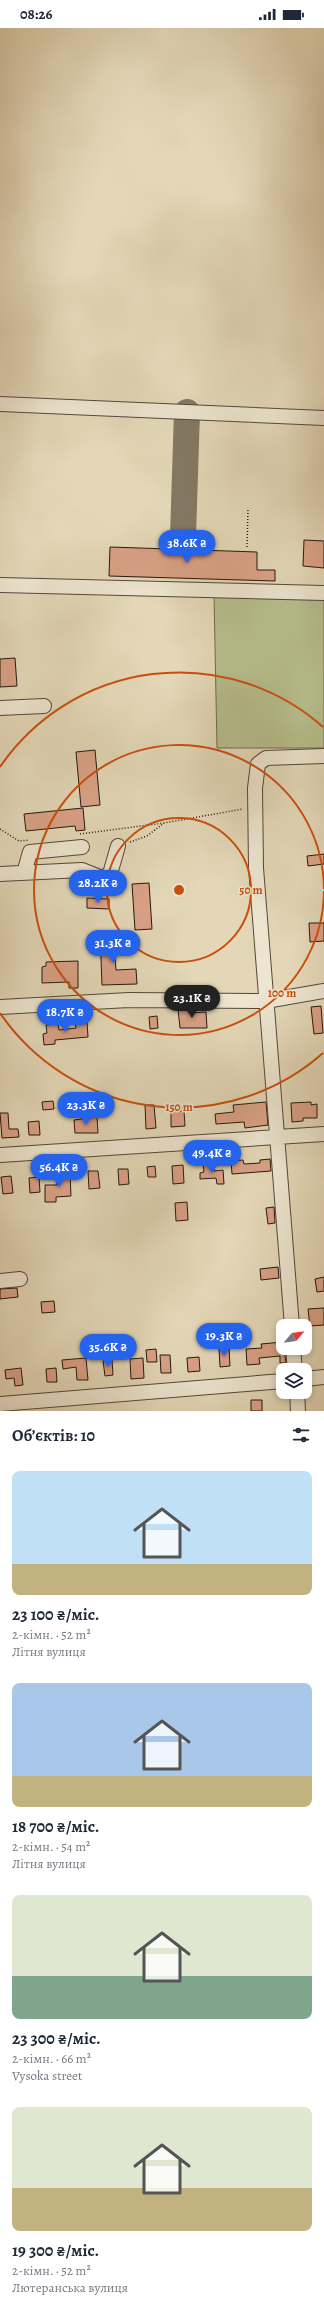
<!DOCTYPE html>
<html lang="uk">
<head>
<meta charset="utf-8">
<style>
  body { margin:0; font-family:Alegreya,serif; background:#f6f6f7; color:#1f2937; height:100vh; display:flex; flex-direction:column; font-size:15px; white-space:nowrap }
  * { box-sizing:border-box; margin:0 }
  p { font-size:13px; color:#747a83 }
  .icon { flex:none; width:22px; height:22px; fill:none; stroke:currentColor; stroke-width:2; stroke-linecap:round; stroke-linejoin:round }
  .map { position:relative; height:1383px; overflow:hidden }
  .side { display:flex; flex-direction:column; background:#fff; flex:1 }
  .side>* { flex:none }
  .needle { width:26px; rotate:61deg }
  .tools { position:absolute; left:276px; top:1291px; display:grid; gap:8px }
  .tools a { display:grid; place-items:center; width:36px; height:36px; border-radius:8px; background:#fff; box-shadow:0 2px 6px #0003; font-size:20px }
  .price { position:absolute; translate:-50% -34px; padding:0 9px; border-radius:14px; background:#2563eb; color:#fff; font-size:13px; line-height:26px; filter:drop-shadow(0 1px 2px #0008) }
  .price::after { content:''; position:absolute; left:50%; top:24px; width:12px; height:9px; margin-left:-6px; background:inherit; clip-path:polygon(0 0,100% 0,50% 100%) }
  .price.selected { background:#222; color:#fff }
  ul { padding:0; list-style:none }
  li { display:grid; align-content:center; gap:8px; height:212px; padding:0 12px }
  li span { display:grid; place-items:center; height:124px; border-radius:8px; color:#555 }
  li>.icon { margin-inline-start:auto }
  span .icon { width:72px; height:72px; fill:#fffc; stroke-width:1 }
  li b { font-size:17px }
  h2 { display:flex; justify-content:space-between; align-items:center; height:48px; padding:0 12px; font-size:17px }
  .status { display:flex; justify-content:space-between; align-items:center; height:28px; padding:0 20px; background:#fff; direction:ltr }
  .status svg { height:11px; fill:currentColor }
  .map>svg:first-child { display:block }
  .green { fill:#b6bd8c; stroke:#6e6a4e }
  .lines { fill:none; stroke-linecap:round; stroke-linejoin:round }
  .taxiway { stroke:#847863; stroke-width:26 }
  .building { fill:#daa186; stroke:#25180f }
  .minor-casing { stroke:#544839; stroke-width:16 }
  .path { stroke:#25180f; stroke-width:1.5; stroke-dasharray:1 2; stroke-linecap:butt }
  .minor { stroke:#ede5d0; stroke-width:14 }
  .ring { fill:none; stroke:#cb4f0c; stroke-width:2 }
  .centre { fill:#cb4f0c; stroke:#ede5d0; stroke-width:2 }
  .ring-label { font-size:12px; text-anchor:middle; font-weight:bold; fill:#cb4f0c; stroke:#ede5d0; stroke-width:3; stroke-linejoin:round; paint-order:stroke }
</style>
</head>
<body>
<div class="status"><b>08:26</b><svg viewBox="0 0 49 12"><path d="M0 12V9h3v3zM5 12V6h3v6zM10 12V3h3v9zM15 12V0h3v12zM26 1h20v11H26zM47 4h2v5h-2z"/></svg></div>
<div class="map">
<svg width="324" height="1383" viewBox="0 0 324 1383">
  <rect width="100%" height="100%" fill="#e3d7b7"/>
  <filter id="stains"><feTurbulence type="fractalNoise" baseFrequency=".005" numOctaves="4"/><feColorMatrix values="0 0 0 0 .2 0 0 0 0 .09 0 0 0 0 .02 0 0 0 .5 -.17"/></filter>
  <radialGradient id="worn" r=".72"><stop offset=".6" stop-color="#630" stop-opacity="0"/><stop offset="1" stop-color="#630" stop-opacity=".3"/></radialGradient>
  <path class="green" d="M214,567L324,571V720H217Z"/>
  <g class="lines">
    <path class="taxiway" d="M183,508L187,384"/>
  </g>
  <path class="building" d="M304,512L324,513V540L303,538Z
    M110,519L257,524V542H275V553L109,548Z
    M15,630L17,658L0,659V631Z
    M95,722L100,777L81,779L76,724Z
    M83,780L85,802L76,803L75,798L26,803L24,786Z
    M324,826V836L308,838L307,828Z
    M149,855L152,901L135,902L132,856Z
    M87,870L109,871V881L87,880Z
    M309,895H324V913L310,914Z
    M100,904H113L116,942L136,941L137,956L102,957Z
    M78,933V960H69V954L42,955V939L46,938V934Z
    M321,978L323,1005L314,1006L311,979Z
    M178,981H188L189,985L206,984L207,1000H180Z
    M157,988L158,1000L150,1001L149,989Z
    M87,993L88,1009L55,1012V1016L44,1017L43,1006L47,1005L46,997L58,996L59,1002L76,1000L75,994Z
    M53,1073L54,1081L43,1082L42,1074Z
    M266,1074L268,1097L245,1100L244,1094L216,1096L215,1086L234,1084L233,1077Z
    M311,1074V1077L317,1076V1090H303V1093L292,1094L291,1075Z
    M145,1077H154L156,1100L146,1101Z
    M171,1083H184L185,1098L171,1099Z
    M0,1085H8L9,1101H18L19,1109L2,1110Z
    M97,1089L98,1105H75L74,1092Z
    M39,1093L40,1107H29L28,1094Z
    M270,1131L271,1143L232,1146L231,1133L243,1132L244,1136L260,1135V1132Z
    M214,1135V1143L223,1142L224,1156H217L216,1150L200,1151V1145L204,1144L203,1136Z
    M183,1137L184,1155L173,1156L172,1138Z
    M155,1138L156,1149H148L147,1139Z
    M118,1141H128L129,1156L119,1157Z
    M88,1143H98L100,1160L89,1161Z
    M70,1145L71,1168L56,1169V1174H45V1157H57L56,1146Z
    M11,1148L13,1165L3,1166L1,1149Z
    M39,1149L40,1164L30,1165L29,1150Z
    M187,1174L188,1192L176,1193L175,1175Z
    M274,1179L275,1195L268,1196L266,1180Z
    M278,1239L279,1250L261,1252L260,1241Z
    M324,1249V1263L317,1264L315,1251Z
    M17,1260L18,1269L0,1271V1261Z
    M54,1273L55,1284L42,1285L41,1274Z
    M324,1280V1297L310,1298L308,1281Z
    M283,1314L286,1335H280V1328L259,1330L260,1336L247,1337L246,1321L262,1320L261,1316Z
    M219,1320H229L230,1338L220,1339Z
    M156,1321L157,1334H147L146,1322Z
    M160,1327H170L171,1345H161Z
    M199,1329L200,1343L188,1344L187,1330Z
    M86,1330L88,1352H77L76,1339L63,1341L62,1332Z
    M143,1330L144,1350L131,1351L130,1331Z
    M112,1332L113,1347L105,1348L103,1333Z
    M21,1340L23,1357L15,1358L14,1350L6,1351L5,1342Z
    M56,1340L57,1354H47L46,1341Z
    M251,1372H262V1383H251Z"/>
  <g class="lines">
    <defs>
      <path id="minor" d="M0,376L324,390
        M0,557L324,565
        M0,680L44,678
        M24,845L30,824L82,819
        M0,846L82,842L102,850L110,846L118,818
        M0,979L129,972L266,973L324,963
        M0,1127L324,1106
        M0,1253L20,1251
        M292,1298L256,840L255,760L258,736L266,730L324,728
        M293,1320L295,1342
        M305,1351L324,1349
        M297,1364L298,1383
        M0,1376L283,1353"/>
    </defs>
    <use href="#minor" class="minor-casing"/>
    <path class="path" d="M247,519L248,482
      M0,801L19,813L29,812
      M80,806L164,795
      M130,814L147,808L164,795L243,781"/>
    <use href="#minor" class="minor"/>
  </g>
  <g class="ring">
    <circle cx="179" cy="862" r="72"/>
    <path d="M324 863A145 145 0 1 1 324 861"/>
    <path d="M323 1025A217 217 0 0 1 0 985M0 739A217 217 0 0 1 323 699"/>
  </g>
  <circle cx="179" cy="862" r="6" class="centre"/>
  <g class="ring-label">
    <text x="251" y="866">50 m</text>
    <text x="282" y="969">100 m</text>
    <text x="179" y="1083">150 m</text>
  </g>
  <rect width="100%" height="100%" filter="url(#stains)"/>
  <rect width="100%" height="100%" fill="url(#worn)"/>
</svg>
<div class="tools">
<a><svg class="needle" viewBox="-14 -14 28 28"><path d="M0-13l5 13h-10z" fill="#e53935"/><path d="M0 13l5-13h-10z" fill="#747a83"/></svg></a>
<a><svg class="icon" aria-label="layers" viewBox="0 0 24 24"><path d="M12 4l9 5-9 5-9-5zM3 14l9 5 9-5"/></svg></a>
</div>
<b class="price" style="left:187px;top:536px">38.6K ₴</b>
<b class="price" style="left:98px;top:876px">28.2K ₴</b>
<b class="price" style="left:113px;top:936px">31.3K ₴</b>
<b class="price selected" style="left:192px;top:991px">23.1K ₴</b>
<b class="price" style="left:65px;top:1005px">18.7K ₴</b>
<b class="price" style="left:86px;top:1098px">23.3K ₴</b>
<b class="price" style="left:212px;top:1146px">49.4K ₴</b>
<b class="price" style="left:59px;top:1160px">56.4K ₴</b>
<b class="price" style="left:224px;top:1329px">19.3K ₴</b>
<b class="price" style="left:108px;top:1340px">35.6K ₴</b>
</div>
<section class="side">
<h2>Об’єктів: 10<svg class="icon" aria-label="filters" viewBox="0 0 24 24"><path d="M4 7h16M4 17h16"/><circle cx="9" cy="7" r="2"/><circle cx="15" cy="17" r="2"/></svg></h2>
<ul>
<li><span style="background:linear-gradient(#bfe0f5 75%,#c2b280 0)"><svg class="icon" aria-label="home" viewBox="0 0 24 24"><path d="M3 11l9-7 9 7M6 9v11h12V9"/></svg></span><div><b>23 100 ₴/міс.</b><p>2-кімн. · 52 m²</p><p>Літня вулиця</p></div></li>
<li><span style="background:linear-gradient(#a9c7e8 75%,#c2b280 0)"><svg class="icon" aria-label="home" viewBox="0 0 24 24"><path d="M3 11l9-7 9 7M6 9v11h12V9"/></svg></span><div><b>18 700 ₴/міс.</b><p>2-кімн. · 54 m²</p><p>Літня вулиця</p></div></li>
<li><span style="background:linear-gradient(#dfe7d0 65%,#7fa58c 0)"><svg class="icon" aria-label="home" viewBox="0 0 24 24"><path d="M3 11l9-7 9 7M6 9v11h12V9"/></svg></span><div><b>23 300 ₴/міс.</b><p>2-кімн. · 66 m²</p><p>Vysoka street</p></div></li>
<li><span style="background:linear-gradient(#dfe7d0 65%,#c2b280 0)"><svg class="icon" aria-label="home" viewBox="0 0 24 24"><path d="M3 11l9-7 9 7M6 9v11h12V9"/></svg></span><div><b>19 300 ₴/міс.</b><p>2-кімн. · 52 m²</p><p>Лютеранська вулиця</p></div></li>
</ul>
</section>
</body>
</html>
